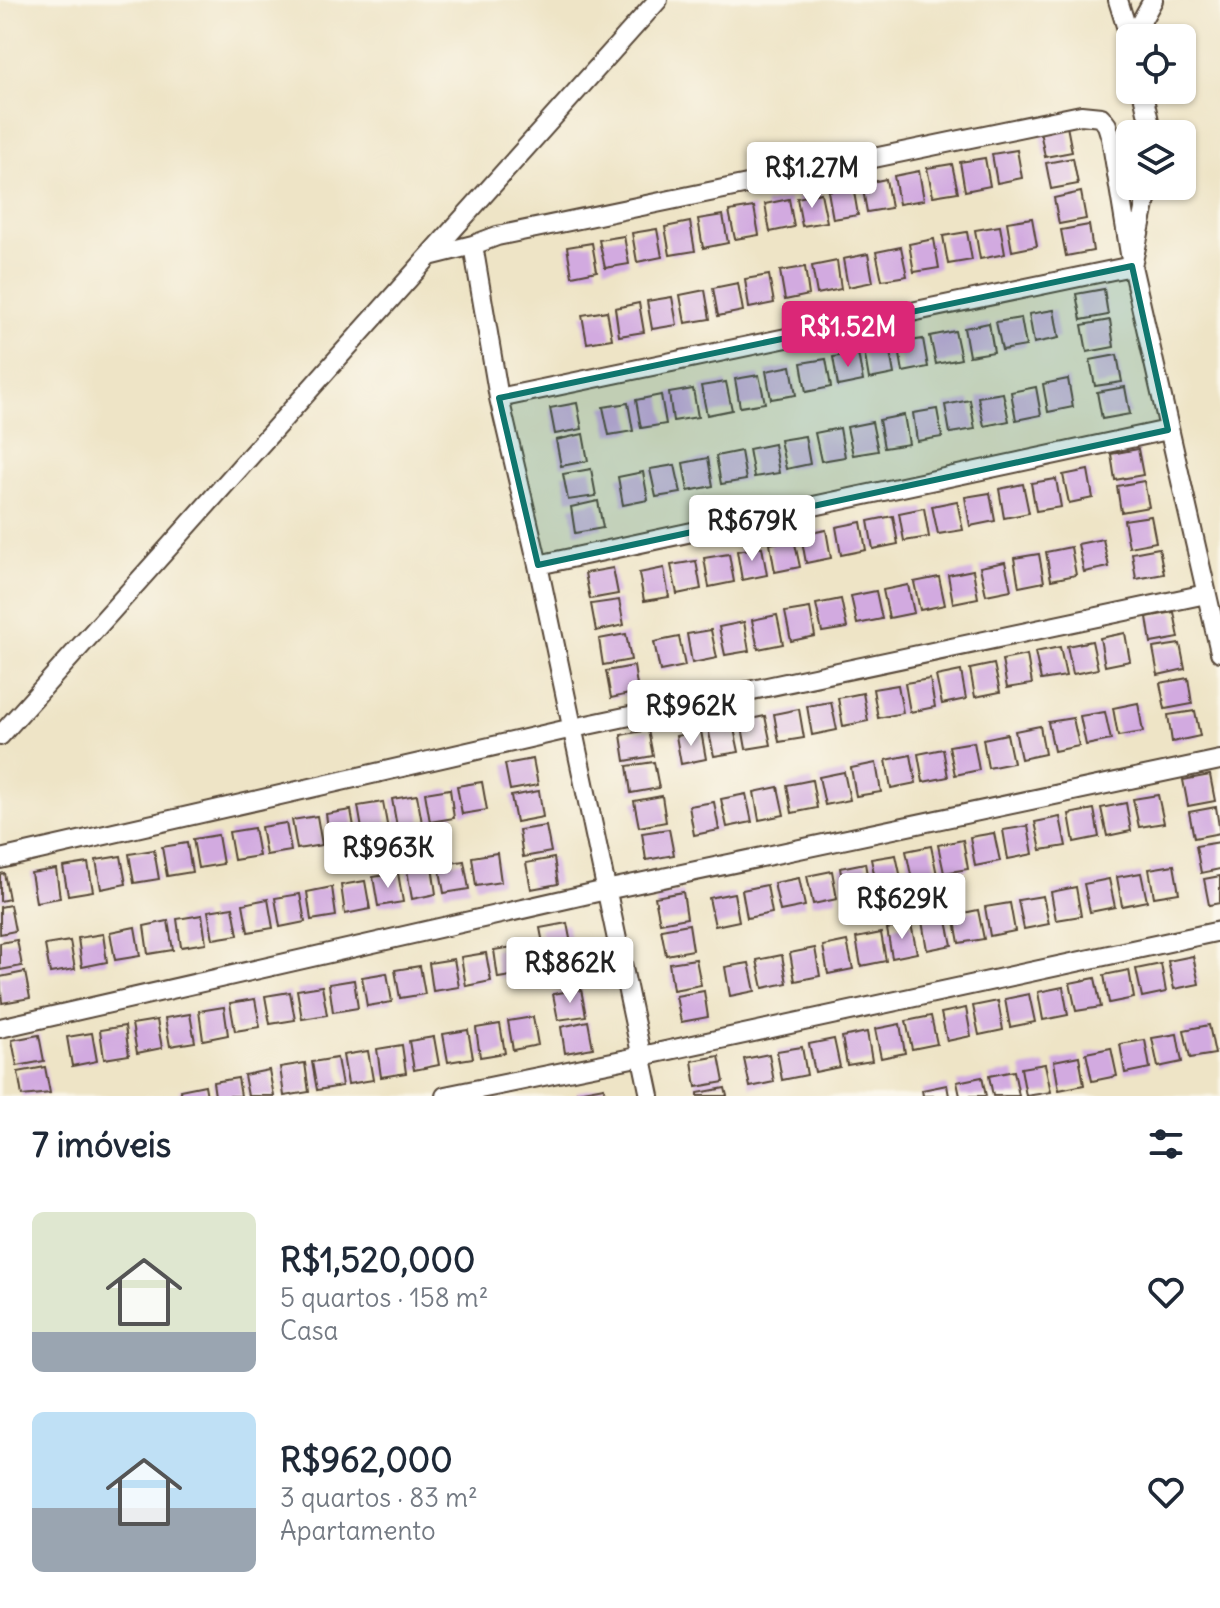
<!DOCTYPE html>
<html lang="pt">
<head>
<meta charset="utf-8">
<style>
  body { margin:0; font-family:Delius,sans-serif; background:#f2f2f3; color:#1f2937; height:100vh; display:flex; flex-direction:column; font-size:30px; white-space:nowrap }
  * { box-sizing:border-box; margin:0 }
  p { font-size:26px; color:#747a83 }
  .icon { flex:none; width:44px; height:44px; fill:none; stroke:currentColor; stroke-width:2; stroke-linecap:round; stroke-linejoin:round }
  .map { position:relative; height:1096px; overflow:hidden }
  .sheet { display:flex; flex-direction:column; background:#fff; flex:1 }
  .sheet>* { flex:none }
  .controls { position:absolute; left:1116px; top:24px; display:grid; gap:16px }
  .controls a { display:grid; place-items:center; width:80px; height:80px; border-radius:12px; background:#fff; box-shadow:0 2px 6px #0004; font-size:40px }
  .price { position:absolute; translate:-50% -68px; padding:0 18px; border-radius:8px; background:#fff; color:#222; font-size:26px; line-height:52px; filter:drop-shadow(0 2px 4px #0008) }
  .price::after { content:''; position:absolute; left:50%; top:48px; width:24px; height:18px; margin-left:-12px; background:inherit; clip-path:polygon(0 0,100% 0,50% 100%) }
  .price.on { background:#db2777; color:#fff }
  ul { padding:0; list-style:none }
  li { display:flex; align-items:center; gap:24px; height:200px; padding:0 32px }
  li span { display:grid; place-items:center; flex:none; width:224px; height:160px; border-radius:12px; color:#555 }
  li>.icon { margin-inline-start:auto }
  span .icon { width:96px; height:96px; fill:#fffc; stroke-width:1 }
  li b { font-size:34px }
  h2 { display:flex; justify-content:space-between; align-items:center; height:96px; padding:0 32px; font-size:34px }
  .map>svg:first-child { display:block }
  .building { fill:#d2aae0 }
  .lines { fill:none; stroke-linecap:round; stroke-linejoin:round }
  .minor-casing { stroke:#564637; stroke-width:22 }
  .minor { stroke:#fff; stroke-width:18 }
  .marked { fill:#0f766e; fill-opacity:0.2; stroke:#0f766e; stroke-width:6; stroke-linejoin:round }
</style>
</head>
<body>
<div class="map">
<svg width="1220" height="1096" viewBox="0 0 1220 1096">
  <rect width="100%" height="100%" fill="#fbf7ec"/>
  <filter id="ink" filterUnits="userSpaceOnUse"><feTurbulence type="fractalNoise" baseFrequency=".0125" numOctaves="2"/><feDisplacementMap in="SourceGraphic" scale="16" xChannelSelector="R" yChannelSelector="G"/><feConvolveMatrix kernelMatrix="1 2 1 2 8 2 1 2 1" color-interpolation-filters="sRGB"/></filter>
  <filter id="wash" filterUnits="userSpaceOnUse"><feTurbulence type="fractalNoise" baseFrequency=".006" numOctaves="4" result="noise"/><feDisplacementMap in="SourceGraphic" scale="32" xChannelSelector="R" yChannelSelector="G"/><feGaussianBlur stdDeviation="1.8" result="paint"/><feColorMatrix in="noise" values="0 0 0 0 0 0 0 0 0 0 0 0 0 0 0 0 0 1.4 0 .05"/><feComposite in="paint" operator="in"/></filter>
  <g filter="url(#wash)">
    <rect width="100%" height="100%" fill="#eee4c6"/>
    <g id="blocks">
      <path class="building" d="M1067,126L1072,152L1045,157L1040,131Z
        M1017,150L1022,178L997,183L992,154Z
        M985,158L990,186L965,191L960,162Z
        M1073,158L1078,184L1051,189L1046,163Z
        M952,164L958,192L933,196L927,168Z
        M919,171L924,200L899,204L894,176Z
        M886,179L891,208L867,212L862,184Z
        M853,186L858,215L833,219L828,191Z
        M1081,192L1086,219L1059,224L1054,198Z
        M821,193L827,222L802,226L797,198Z
        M789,199L794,227L770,232L765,204Z
        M754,207L759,235L735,239L729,211Z
        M723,215L728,243L703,248L698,219Z
        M1032,218L1037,246L1012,251L1007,222Z
        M690,222L695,251L670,255L665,227Z
        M1089,225L1093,251L1066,256L1061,230Z
        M1000,226L1005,254L980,259L975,230Z
        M657,229L662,257L637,262L632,233Z
        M967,232L972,260L948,264L943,236Z
        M624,236L629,264L605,268L599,240Z
        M934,239L939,268L914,272L909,244Z
        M592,243L597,271L572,276L567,247Z
        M901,247L907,276L882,280L876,252Z
        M868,254L873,282L848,287L843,259Z
        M837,261L841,289L817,294L812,266Z
        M805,267L809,295L785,300L780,271Z
        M769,275L774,303L749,308L745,279Z
        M738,283L743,311L718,316L713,288Z
        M1104,289L1108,315L1081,320L1076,294Z
        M705,290L710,319L685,323L680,295Z
        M672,297L677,325L652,329L647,301Z
        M639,303L644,332L619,336L615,308Z
        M1054,310L1059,338L1034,343L1029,314Z
        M607,311L612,339L587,343L582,315Z
        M1021,318L1026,346L1002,350L996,322Z
        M1110,320L1114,347L1087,352L1082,325Z
        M989,323L994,352L969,356L964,328Z
        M955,331L961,359L936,364L930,336Z
        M923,339L928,367L903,372L898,343Z
        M889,346L894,374L869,379L864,350Z
        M858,353L863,381L838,386L833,357Z
        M1117,355L1122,382L1095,386L1090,360Z
        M826,359L831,387L806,392L801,363Z
        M791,366L796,395L771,399L766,371Z
        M759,375L765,403L740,407L735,379Z
        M1068,379L1073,407L1048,412L1043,384Z
        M726,382L732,410L707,415L701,386Z
        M1036,387L1041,415L1016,420L1011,392Z
        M1125,387L1130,414L1102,419L1097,392Z
        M693,389L698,417L673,421L669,393Z
        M1003,393L1009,421L984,426L978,397Z
        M661,395L666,424L641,428L636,400Z
        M970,400L975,429L950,433L945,405Z
        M577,403L582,429L555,434L550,408Z
        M628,403L633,431L609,435L603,407Z
        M937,409L942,437L917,441L913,413Z
        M904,415L909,444L884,448L879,420Z
        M872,422L878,451L853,455L847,427Z
        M840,428L845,457L821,461L815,433Z
        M583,434L588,461L561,466L556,440Z
        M805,436L810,464L786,469L780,440Z
        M774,444L779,473L754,477L749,449Z
        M1138,449L1143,475L1115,480L1111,454Z
        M741,451L746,480L721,484L716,456Z
        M708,458L713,486L688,491L683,463Z
        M675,465L681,493L656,497L650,469Z
        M591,469L596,496L568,500L563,474Z
        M1088,470L1093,498L1069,503L1063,475Z
        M643,472L648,500L623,505L618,477Z
        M1056,479L1061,507L1036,511L1031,483Z
        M1144,481L1149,507L1121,512L1117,486Z
        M1023,484L1029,513L1004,518L999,489Z
        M990,493L995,521L970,526L965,497Z
        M598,501L603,528L575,533L571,507Z
        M957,501L963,530L938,534L932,506Z
        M924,508L929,537L904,541L899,513Z
        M893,516L898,544L873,549L868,521Z
        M1151,516L1156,542L1129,547L1124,520Z
        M861,522L866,550L841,555L836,527Z
        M826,530L831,558L806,563L801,535Z
        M794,539L800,567L775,572L770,544Z
        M1103,539L1109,567L1084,572L1078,544Z
        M762,547L767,575L742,580L737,551Z
        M1071,547L1076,575L1051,580L1046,552Z
        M1159,548L1164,574L1136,579L1132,553Z
        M729,554L734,582L709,587L704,558Z
        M1039,554L1044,582L1019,587L1014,558Z
        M696,561L701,589L677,594L671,565Z
        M1005,562L1011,590L986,595L980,567Z
        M613,568L618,594L590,599L585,573Z
        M664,568L669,597L644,601L639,573Z
        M973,570L978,598L953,603L948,575Z
        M939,577L945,605L920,610L914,582Z
        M908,585L914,613L889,618L883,590Z
        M876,591L882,619L857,624L851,596Z
        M841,599L847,628L822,632L816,604Z
        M619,600L624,625L596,631L591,604Z
        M810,608L815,636L791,641L785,612Z
        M1174,612L1179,638L1151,643L1147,617Z
        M777,615L783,644L758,649L752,620Z
        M744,622L749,651L725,655L719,627Z
        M711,630L717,658L692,663L687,634Z
        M1125,633L1130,661L1105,666L1100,638Z
        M626,634L631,660L603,665L599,639Z
        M679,637L685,666L660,671L654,642Z
        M1092,641L1098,669L1073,674L1067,646Z
        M1180,644L1185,669L1158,675L1153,648Z
        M1060,647L1066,676L1041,680L1035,652Z
        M1027,655L1032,684L1007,688L1002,660Z
        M994,664L1000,692L975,697L970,669Z
        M634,666L638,692L611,698L606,671Z
        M961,671L966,699L942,704L936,676Z
        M1188,678L1192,704L1165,709L1160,683Z
        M930,679L935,707L910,712L905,683Z
        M898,685L903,713L878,718L873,689Z
        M863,693L868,721L843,726L838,698Z
        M831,702L837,730L812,735L807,706Z
        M1138,703L1143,732L1118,736L1113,708Z
        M799,709L804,738L779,742L774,714Z
        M1195,711L1200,736L1172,742L1168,715Z
        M1105,712L1111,740L1086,745L1080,716Z
        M765,716L771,745L746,749L741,721Z
        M1073,718L1079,746L1054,751L1048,722Z
        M733,724L739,752L714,756L708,728Z
        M1040,726L1045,754L1021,759L1015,731Z
        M648,730L653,756L625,761L621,735Z
        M701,731L706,759L681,764L676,736Z
        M1007,734L1013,763L988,768L983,739Z
        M974,742L979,770L955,775L949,746Z
        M943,749L948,777L923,782L918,754Z
        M911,755L916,783L891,788L886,760Z
        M533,759L538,785L510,790L505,764Z
        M654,762L659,788L631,793L627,766Z
        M876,763L881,792L856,796L851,768Z
        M844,772L850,800L825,805L819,777Z
        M1210,775L1215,801L1188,806L1183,780Z
        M812,780L817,808L792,813L787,785Z
        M482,782L487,810L462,814L457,786Z
        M778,787L784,815L759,820L754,792Z
        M450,789L454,818L430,822L425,793Z
        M539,791L543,817L516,822L511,796Z
        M746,794L752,822L727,827L721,799Z
        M417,795L422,823L397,827L392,799Z
        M1158,795L1164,823L1139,827L1133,799Z
        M662,796L666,822L639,827L634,801Z
        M383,802L388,830L363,835L358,806Z
        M714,802L719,830L694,835L689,806Z
        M1126,803L1131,831L1107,836L1101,808Z
        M1216,807L1220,833L1194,838L1189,812Z
        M1094,809L1099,837L1074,842L1069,814Z
        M351,810L356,838L330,842L326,814Z
        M317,816L322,845L297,849L292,820Z
        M1060,817L1066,846L1041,850L1035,822Z
        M286,823L291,851L266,855L261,827Z
        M546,826L551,852L523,857L519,830Z
        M1028,826L1033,854L1008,859L1003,830Z
        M254,828L259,856L234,860L229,832Z
        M669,829L674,855L646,860L642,833Z
        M994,833L1000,861L975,866L970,837Z
        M218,835L223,864L198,868L193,839Z
        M963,840L968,869L944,873L938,845Z
        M1220,842V869L1201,873L1196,846Z
        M187,843L192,872L167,876L162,847Z
        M931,846L937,875L912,880L906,851Z
        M154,850L159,879L134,883L129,854Z
        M497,853L501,882L476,886L472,857Z
        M896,855L902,883L877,888L871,859Z
        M121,856L126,884L101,889L96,860Z
        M554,858L558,884L531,889L526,863Z
        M464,861L469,889L444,893L439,865Z
        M88,863L93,891L68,895L63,867Z
        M865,863L870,892L845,896L840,868Z
        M1174,865L1179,893L1154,897L1149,869Z
        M432,866L436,894L412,899L407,870Z
        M56,869L60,898L36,902L31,873Z
        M832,871L837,899L813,904L807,876Z
        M4,873L9,899L0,901V874Z
        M398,873L403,902L378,906L373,877Z
        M1141,873L1147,901L1122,906L1117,877Z
        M1220,876V903L1209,905L1204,879Z
        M799,878L805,906L780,911L774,883Z
        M1109,879L1115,907L1090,912L1084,884Z
        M365,881L370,909L345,914L341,885Z
        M767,885L772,913L747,918L742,890Z
        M332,887L336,916L311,920L307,892Z
        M1076,887L1081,916L1056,920L1051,892Z
        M683,892L687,918L660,923L655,897Z
        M734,893L739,921L715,926L709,898Z
        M300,894L305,922L280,927L275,898Z
        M1043,896L1049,924L1024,929L1018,900Z
        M268,899L273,928L248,932L243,904Z
        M1010,903L1015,931L990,936L985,907Z
        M10,905L15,931L0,934V907Z
        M233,907L238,935L213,939L208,911Z
        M978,910L984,939L959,943L954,915Z
        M202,915L206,943L181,947L177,919Z
        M946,916L952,945L927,950L922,921Z
        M168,921L173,950L148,954L144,926Z
        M567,923L572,949L545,954L540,928Z
        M689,924L693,950L666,955L661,929Z
        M911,924L917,953L892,958L887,929Z
        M135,927L140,956L115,960L110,932Z
        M881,933L886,961L861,966L856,938Z
        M103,934L107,962L82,967L78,938Z
        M17,940L22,966L0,970V943Z
        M70,941L75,969L50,973L45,945Z
        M847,941L853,969L828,974L823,946Z
        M519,946L523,974L498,978L494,950Z
        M815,948L820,976L795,981L790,953Z
        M486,953L491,981L466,986L461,957Z
        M573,954L578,981L551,986L546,960Z
        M782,955L787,983L763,988L757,960Z
        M1193,956L1199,984L1174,989L1168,961Z
        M454,959L459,987L433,991L429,963Z
        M696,959L701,985L673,990L669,963Z
        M749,963L755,991L730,996L725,967Z
        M1161,964L1166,992L1142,997L1136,969Z
        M420,966L425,994L400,998L395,970Z
        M1129,970L1134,998L1109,1003L1104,975Z
        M25,972L30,998L2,1003L0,977Z
        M387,973L392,1002L367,1006L362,977Z
        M1095,978L1101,1007L1076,1011L1070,983Z
        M354,980L358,1008L333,1012L329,984Z
        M322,986L327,1015L302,1019L297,990Z
        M1063,987L1068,1015L1043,1020L1038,992Z
        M581,989L586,1016L558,1020L553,994Z
        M704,991L708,1017L681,1022L676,996Z
        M290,992L295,1020L270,1024L265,996Z
        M1029,994L1035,1022L1010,1027L1005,999Z
        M255,999L260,1027L235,1031L230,1003Z
        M998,1001L1003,1030L979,1035L973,1006Z
        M224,1007L228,1035L203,1040L199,1011Z
        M966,1008L971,1036L947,1041L941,1013Z
        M190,1014L195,1042L170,1046L165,1018Z
        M931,1016L937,1044L912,1049L906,1021Z
        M533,1017L538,1045L513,1050L508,1021Z
        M157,1020L162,1048L137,1053L132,1024Z
        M588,1021L593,1048L565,1053L561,1027Z
        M500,1024L505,1053L480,1057L476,1028Z
        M900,1024L905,1053L881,1058L875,1029Z
        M1209,1025L1215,1054L1190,1058L1184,1030Z
        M125,1026L129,1055L104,1059L100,1030Z
        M468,1030L473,1058L448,1062L443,1034Z
        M867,1032L872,1061L847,1065L842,1037Z
        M92,1033L97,1061L72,1066L67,1037Z
        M1177,1034L1182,1062L1158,1067L1152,1038Z
        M39,1035L44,1061L17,1066L12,1040Z
        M434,1037L439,1065L414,1070L409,1041Z
        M834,1039L840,1067L815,1072L809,1044Z
        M1145,1040L1150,1068L1125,1073L1120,1044Z
        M402,1045L406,1073L381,1077L377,1049Z
        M802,1047L807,1075L782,1080L777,1051Z
        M1111,1048L1117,1076L1092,1081L1086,1053Z
        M368,1051L373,1080L348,1084L343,1055Z
        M769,1054L774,1082L750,1087L744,1059Z
        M719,1056L724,1082L696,1087L692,1061Z
        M1079,1056L1084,1085L1059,1090L1054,1061Z
        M337,1058L342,1086L317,1090L312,1062Z
        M305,1063L309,1092L284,1096L280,1067Z
        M1045,1064L1051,1092L1026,1096L1021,1068Z
        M45,1067L50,1093L22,1096L18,1072Z
        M269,1070L274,1096H248L244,1075Z
        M1014,1071L1019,1096H993L989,1076Z
        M982,1077L986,1096H960L957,1082Z
        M238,1078L241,1096H215L213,1082Z
        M205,1085L207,1096H181L180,1090Z
        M947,1085L949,1096H923L922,1090Z
        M604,1087L606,1096H577V1092Z
        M725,1088L727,1096H698V1093Z"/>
    </g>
  </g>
  <g filter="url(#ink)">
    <use href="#blocks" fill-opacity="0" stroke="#564637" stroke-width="2"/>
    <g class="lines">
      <defs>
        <path id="minor" d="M1118,0L1130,39
          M1132,38L1153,0
          M1142,90L1152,134
          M1149,186L1132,266L1220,652
          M473,245L497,236L1081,115L1101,117L1107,125L1111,138L1132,266L499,398
          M433,255L473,245L499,398L538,565L650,1096
          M538,565L1168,430
          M0,736L658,0
          M0,859L573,728L1206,594
          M0,1028L606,890L1220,760
          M445,1096L642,1056L1220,931"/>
      </defs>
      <use href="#minor" class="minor-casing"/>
      <use href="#minor" class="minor"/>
    </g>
  </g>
  <path class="marked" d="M1132,266L1168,430L538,565L499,398Z"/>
</svg>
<div class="controls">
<a><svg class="icon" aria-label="locate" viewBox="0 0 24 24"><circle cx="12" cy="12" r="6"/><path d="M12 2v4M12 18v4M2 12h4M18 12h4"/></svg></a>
<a><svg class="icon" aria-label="layers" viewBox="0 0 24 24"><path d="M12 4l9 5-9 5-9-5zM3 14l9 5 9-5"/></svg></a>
</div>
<b class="price" style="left:812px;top:210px">R$1.27M</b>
<b class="price on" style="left:848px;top:369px">R$1.52M</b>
<b class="price" style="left:752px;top:563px">R$679K</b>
<b class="price" style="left:691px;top:748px">R$962K</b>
<b class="price" style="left:388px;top:890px">R$963K</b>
<b class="price" style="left:902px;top:941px">R$629K</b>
<b class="price" style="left:570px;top:1005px">R$862K</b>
</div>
<section class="sheet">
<h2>7 imóveis<svg class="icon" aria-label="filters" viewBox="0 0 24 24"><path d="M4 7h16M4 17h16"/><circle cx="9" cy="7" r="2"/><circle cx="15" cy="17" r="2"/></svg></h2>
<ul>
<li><span style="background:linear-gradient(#dfe7d0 75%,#9aa5b1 0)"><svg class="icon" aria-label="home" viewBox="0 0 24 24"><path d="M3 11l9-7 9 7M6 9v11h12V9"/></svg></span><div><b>R$1,520,000</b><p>5 quartos · 158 m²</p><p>Casa</p></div><svg class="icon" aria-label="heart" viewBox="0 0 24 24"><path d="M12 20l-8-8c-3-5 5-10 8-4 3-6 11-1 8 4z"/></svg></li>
<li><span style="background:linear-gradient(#bfe0f5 60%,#9aa5b1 0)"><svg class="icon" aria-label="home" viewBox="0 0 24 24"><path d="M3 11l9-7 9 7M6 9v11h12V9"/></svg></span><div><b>R$962,000</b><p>3 quartos · 83 m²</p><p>Apartamento</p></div><svg class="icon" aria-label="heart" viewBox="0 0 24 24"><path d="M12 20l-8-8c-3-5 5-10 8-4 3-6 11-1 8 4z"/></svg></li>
</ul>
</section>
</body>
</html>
